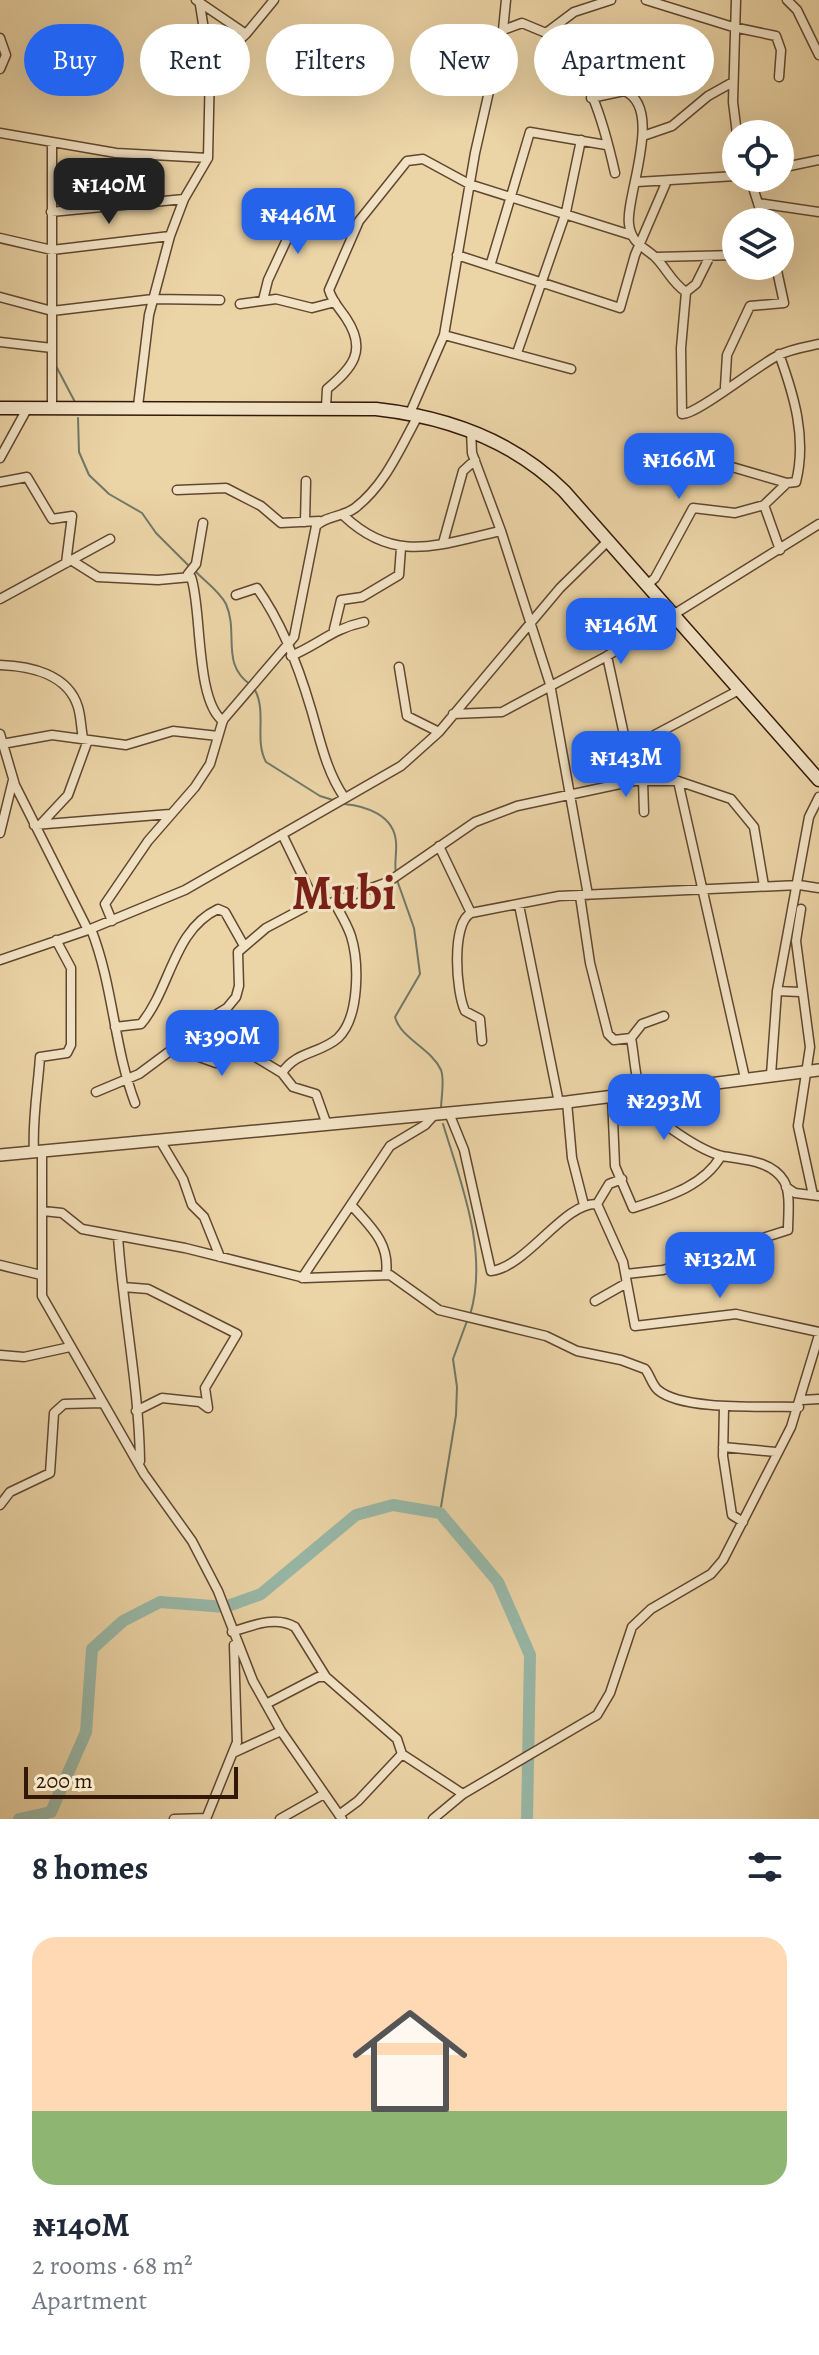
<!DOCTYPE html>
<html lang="en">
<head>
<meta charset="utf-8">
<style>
  body { margin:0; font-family:Alegreya,serif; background:#f6f6f7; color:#1f2937; height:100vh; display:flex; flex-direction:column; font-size:30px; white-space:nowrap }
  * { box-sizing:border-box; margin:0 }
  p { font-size:26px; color:#747a83 }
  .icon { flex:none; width:44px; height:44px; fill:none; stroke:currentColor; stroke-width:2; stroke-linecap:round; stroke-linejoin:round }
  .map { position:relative; height:1819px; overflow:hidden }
  .panel { display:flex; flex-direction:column; background:#fff; flex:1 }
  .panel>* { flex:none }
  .guide { position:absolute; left:24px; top:24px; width:772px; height:72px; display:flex; gap:16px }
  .buttons { position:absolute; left:722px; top:120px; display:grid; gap:16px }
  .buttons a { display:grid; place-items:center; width:72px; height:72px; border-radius:50%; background:#fff; box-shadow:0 8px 32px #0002; font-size:40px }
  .scale { position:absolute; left:24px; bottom:20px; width:214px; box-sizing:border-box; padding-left:8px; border:4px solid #331808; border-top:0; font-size:22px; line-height:28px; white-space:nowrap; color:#331808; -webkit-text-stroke:6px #f2e3c5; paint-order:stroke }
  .price { position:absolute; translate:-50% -68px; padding:0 18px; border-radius:16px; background:#2563eb; color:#fff; font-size:26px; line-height:52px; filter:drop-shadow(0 2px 4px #0008) }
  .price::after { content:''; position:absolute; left:50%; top:48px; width:24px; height:18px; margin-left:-12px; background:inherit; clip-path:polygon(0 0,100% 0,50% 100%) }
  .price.active { background:#222; color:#fff }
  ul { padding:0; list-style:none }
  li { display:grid; align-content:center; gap:16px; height:424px; padding:0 32px }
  li span { display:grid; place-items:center; height:248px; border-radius:24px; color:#555 }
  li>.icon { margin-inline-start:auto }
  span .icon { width:144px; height:144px; fill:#fffc; stroke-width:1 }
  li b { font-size:34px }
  h2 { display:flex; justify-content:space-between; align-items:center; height:96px; padding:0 32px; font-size:34px }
  .chip { padding:0 28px; border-radius:36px; background:#fff; box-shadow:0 8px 32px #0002; font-size:28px; line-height:72px }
  .chip.active { background:#2563eb; color:#fff }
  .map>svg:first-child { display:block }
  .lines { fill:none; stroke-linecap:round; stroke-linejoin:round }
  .stream { stroke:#707868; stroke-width:2 }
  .river { stroke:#98b8a8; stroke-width:12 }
  .minor-casing { stroke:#614730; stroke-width:11 }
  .tertiary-casing { stroke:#614730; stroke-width:14 }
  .secondary-casing { stroke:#331808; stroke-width:15 }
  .minor { stroke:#f2e3c5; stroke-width:8 }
  .tertiary { stroke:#f2e3c5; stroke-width:11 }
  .secondary { stroke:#f2e3c5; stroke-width:12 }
  .labels { text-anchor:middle; stroke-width:6; stroke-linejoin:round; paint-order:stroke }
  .town-label { font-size:48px; font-weight:bold; fill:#7a1f14; stroke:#f2e3c5 }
</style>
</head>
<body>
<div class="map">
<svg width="819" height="1819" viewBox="0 0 819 1819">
  <rect width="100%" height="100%" fill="#ebd4a6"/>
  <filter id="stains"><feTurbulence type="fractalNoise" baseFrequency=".0025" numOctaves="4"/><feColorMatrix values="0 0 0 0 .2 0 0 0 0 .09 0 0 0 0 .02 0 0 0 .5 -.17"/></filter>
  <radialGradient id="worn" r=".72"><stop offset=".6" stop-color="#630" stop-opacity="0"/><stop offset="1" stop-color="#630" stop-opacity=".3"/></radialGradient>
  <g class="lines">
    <path class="stream" d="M56,366L75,402
      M78,418L79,452L89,475L109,494L142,513L156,533L191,568
      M196,572C206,582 220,592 226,604C239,634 220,664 251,685
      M255,690C267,713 254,740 266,762L320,796L333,800
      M344,804C366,806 394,815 396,842C397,853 394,863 396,874
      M397,880L414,928L420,974L395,1017C401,1039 431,1048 441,1070C445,1081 441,1097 441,1109
      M443,1124C461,1183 489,1253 470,1315
      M440,1513L456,1415L457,1387L453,1359L467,1321"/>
    <path class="river" d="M19,1819L51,1812L86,1732L92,1649L123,1621L160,1602L225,1607L261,1594L356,1515L393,1505L440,1513L498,1582L530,1655L527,1819"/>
    <defs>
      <path id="minor" d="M196,0L246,34
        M646,0L733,27L776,36L781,50L779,77
        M736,0L733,102L737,134
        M787,0L797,10L819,55
        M503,30L522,23L546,33L574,12L611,0
        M546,33C588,63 604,124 615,173
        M0,38L6,55L0,69
        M210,67L246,34L274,0
        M591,98L624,91C665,107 625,197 629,224C631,242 642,246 654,256C666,267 671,282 686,292
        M0,133L116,153L208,158
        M643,136L672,126L708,96L733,82
        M780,168L819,160
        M750,178L764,222
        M637,182L736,176
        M758,203L819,212
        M51,212L184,199
        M0,238L52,250L170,236
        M457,255L620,308L635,255L666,183
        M710,256L696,284L686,292L681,348L682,414C696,415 757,366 777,356C790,349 805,347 819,344
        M656,257L736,255
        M491,263L530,132L606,145
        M0,297L52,311L153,299L220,300
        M263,300L268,280L303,205
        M240,304L276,299L312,308L335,302
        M444,335L571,369
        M0,342L52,348
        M517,353L566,212L581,140
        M779,354C794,395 807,438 796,482L787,483L764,505L780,550
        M725,387L727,355L750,306L784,303L776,266
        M138,406L149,315L170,236L184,199L208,158L210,67L200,5
        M52,407V143
        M326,407L327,389C352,368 368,351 346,318C340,309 332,301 329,290L359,221L407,161L423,159L469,184L631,235
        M410,413L444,335L475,153L503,30L506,0
        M471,431L472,453L501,531L550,684L588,895
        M0,458L28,407
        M708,460L787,483
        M0,482L27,477L52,519L72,516L66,563
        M177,490L226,488L261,506L281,523L319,521
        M344,516C396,565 439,544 501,531
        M305,522L306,481
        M443,543L463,471L475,460
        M71,560L98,577L158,580L191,577C202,606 195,701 223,721
        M188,574L196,564L203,523
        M648,584L655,578L693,508L735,513L764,505
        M236,595L257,588C282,623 299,668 311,709C320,739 326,771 344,797
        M0,599L110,539
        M334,629L341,600L362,597L399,575L401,548
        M291,656C321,643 332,629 364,622
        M607,656L634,781
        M0,665C30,666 68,674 78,707C81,717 81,728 83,738
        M399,667L407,716L439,732
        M453,714L502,712L607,656L819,524
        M0,734L15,785L88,930
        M2,744L52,735L126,745L173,731L218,736
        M628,749L741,689
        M643,781L644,812
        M678,781L745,1078
        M34,825L170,814
        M40,825L68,795L88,740
        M0,833L13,780
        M282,834L315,902
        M439,846L471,913
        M580,896L590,963L608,1034L614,1040L631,1038
        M519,905L559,1103
        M801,909L796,941L810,1047L798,1126L813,1195
        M112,921L105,904L148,841L195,787L210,764L223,720L294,637L316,526C325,516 343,517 355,508C386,484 400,448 419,414
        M91,929C114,988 113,1044 135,1103
        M0,960L88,930L185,890L401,766L439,732L560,588L609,540
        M777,991L800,992
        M115,1027L141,1024C171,988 173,930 218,909L225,912L243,944
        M482,1041L480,1019L465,1011C456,992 451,924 471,913L559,896L799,885L819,888
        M174,1048L216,1063L222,1062L235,1046L239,1047L282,1073L293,1087L316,1094L327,1125
        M282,1073C296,1051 320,1054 338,1038C360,1017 359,962 351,936C347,924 340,913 334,902
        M771,1075L777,991L809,817L819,797
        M96,1092L139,1074L174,1048L186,1033L227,1008L236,997L239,986L238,952L266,928L315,902L325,905L388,882L475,822L517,806L634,781H678L731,799L754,827L764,886
        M612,1096L615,1166L633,1208C666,1197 703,1187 721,1156
        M567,1102L572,1158L584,1205
        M449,1113L464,1150L491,1271C527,1267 564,1202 597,1204
        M161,1142L183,1179L192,1205L204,1217L220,1257
        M34,1152C32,1120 38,1088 40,1057L67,1053L71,1045V968L56,940
        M42,1152V1296L144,1474L192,1541L218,1591L253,1681L281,1731L342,1819
        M622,1179L609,1184L597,1204L623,1262L635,1326L736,1314L819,1332
        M786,1187L795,1193L819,1196
        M353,1207C372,1228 390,1244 386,1274
        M43,1211L62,1213L82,1229L185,1248L305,1278L390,1275L439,1310L546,1336L577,1351L621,1360L645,1369C650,1375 652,1385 658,1390C682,1411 767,1406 799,1407
        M118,1236C123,1312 139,1386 140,1461
        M0,1265L41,1275
        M626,1274L663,1270L788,1230C788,1216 791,1193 784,1181C771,1160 743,1160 722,1156C702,1151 657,1123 646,1104C635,1086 635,1059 631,1038L642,1024L664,1016
        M302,1278L390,1146L425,1125L434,1115
        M123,1287L148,1289L237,1334L205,1388L208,1408L200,1402L162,1398L136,1411
        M595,1301L625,1284
        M0,1355L24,1357L70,1347
        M802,1400L819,1399
        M724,1407L723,1456L732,1515L743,1522
        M723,1447L776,1452
        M0,1505L10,1492L50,1473L54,1413L64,1404L102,1403
        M232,1632C251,1626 276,1615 295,1627L326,1677L397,1739L402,1754L463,1794
        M266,1704L318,1677H326
        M235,1752L281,1731
        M339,1815L358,1801L402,1754
        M174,1819L206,1818
        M206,1819L237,1742L234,1645
        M280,1819L324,1794
        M433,1819L463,1794L597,1715L610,1693L632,1627L651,1609L711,1574L723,1560L791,1427L819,1335"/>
      <path id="tertiary" d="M0,1155L567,1102L819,1070"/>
      <path id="secondary" d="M0,408L376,409C447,417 513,440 564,491L819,780"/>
    </defs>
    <use href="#minor" class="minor-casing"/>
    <use href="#tertiary" class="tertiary-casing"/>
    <use href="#secondary" class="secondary-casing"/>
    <use href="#minor" class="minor"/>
    <use href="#tertiary" class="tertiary"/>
    <use href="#secondary" class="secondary"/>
  </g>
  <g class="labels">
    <g class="town-label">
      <text x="344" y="909">Mubi</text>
    </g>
  </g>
  <rect width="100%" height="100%" filter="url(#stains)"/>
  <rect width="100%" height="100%" fill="url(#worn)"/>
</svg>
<div class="buttons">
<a><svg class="icon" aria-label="locate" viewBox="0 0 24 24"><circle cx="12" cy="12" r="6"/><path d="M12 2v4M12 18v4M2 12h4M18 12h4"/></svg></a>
<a><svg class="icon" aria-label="layers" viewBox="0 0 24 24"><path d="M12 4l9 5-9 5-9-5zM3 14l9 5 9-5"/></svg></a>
</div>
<div class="scale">200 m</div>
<b class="price active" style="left:109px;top:226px">₦140M</b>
<b class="price" style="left:298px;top:256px">₦446M</b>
<b class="price" style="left:679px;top:501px">₦166M</b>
<b class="price" style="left:621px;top:666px">₦146M</b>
<b class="price" style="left:626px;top:799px">₦143M</b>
<b class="price" style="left:222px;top:1078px">₦390M</b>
<b class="price" style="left:664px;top:1142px">₦293M</b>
<b class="price" style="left:720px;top:1300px">₦132M</b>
<div class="guide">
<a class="chip active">Buy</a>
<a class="chip">Rent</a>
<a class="chip">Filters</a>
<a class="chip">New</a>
<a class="chip">Apartment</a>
</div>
</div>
<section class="panel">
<h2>8 homes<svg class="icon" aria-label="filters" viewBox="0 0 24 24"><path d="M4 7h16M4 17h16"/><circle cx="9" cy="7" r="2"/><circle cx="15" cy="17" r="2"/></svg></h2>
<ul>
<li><span style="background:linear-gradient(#ffd9b3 70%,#8fb573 0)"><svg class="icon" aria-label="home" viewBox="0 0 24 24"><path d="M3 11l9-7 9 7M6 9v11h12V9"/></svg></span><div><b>₦140M</b><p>2 rooms · 68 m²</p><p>Apartment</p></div></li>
</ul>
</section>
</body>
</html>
